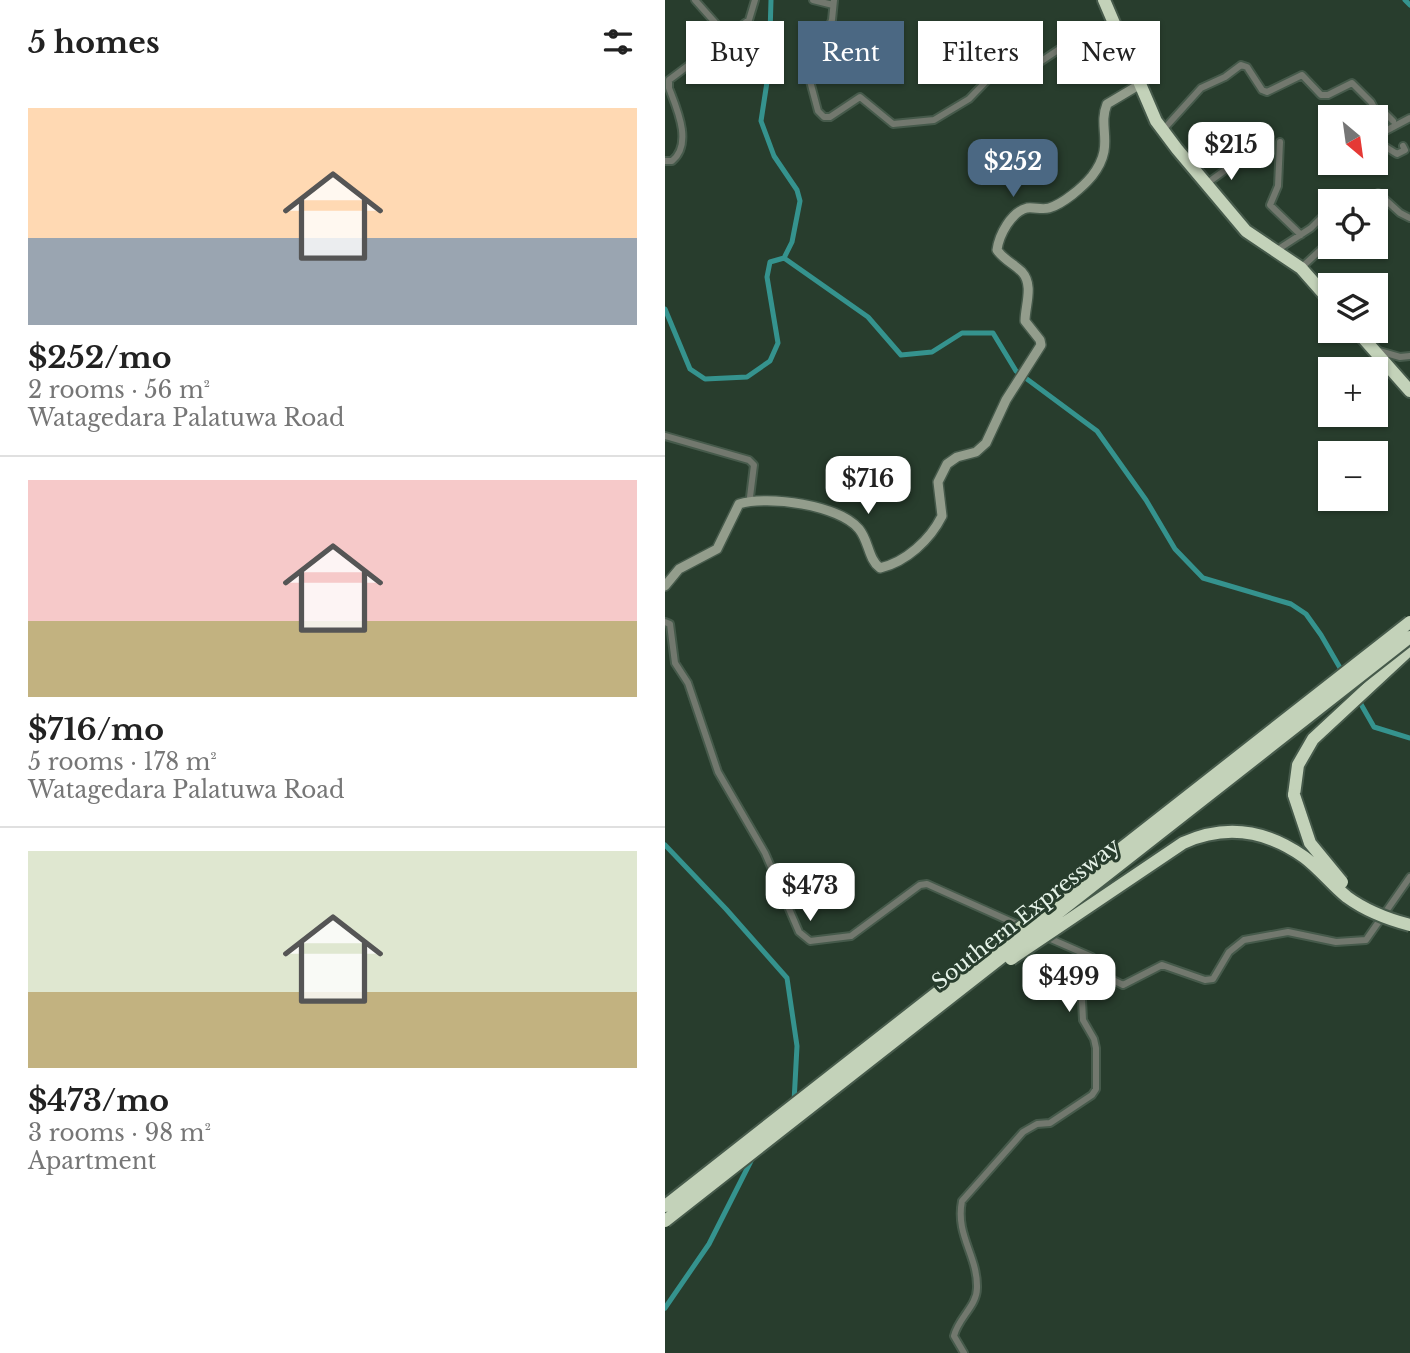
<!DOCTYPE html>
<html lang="en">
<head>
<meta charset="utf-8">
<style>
  body { margin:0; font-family:"Libre Baskerville",serif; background:#f2f2f2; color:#222; height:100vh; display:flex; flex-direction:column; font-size:26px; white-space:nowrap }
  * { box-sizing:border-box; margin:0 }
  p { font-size:23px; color:#767676 }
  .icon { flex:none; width:38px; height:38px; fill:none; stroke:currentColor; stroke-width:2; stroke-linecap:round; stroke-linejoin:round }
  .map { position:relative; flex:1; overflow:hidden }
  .details { display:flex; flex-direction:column; background:#fff; width:665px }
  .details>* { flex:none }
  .guide { position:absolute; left:21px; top:21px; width:618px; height:63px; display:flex; gap:14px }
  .needle { width:46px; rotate:151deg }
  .fabs { position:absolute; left:653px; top:105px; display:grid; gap:14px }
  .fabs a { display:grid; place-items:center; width:70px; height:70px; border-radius:0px; background:#fff; box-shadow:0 2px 5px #0004; font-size:35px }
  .price { position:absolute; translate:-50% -60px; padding:0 16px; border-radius:14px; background:#fff; color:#222; font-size:23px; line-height:46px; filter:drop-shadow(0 2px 4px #0008) }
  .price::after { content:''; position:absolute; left:50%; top:42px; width:21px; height:16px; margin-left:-10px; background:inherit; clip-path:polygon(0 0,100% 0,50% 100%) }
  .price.current { background:#4b6883; color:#fff }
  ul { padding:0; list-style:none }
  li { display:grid; align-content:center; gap:14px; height:371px; padding:0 28px }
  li+li { border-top:2px solid #e0e0e0 }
  li span { display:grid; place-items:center; height:217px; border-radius:0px; color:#555 }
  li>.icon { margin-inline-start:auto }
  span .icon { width:126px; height:126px; fill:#fffc; stroke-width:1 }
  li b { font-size:30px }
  h2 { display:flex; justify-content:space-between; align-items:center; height:84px; padding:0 28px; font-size:30px }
  .pill { padding:0 24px; border-radius:0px; background:#fff; box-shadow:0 2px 5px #0004; font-size:24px; line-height:63px }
  .pill.current { background:#4b6883; color:#fff }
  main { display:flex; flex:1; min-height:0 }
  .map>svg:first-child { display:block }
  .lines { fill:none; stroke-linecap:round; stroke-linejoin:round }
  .canal { stroke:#35938e; stroke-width:5 }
  .street-casing { stroke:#465a4b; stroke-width:10 }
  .secondary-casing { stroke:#465a4b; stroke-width:12 }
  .highway-casing { stroke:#465a4b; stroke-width:16 }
  .street { stroke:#72786e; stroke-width:6 }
  .secondary { stroke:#939d8c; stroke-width:9 }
  .highway { stroke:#c3d2b9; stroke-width:12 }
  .highway-bridge-casing { stroke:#465a4b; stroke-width:16; stroke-linecap:butt }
  .highway-bridge { stroke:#c3d2b9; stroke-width:12 }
  .labels { text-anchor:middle; stroke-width:6; stroke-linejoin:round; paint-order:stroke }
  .street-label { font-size:21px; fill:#e6f3e9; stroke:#283d2d }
</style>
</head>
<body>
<main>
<section class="details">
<h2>5 homes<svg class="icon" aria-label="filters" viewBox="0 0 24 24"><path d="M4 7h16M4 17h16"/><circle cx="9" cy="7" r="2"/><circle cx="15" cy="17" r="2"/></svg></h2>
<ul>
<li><span style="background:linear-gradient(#ffd9b3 60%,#9aa5b1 0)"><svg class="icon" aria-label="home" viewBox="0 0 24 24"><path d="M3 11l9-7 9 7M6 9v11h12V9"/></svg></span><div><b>$252/mo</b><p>2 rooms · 56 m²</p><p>Watagedara Palatuwa Road</p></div></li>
<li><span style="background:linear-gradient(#f6c9c9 65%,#c2b280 0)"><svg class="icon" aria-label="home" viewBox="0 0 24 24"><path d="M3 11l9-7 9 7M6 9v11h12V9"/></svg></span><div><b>$716/mo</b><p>5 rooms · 178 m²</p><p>Watagedara Palatuwa Road</p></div></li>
<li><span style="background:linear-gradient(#dfe7d0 65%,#c2b280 0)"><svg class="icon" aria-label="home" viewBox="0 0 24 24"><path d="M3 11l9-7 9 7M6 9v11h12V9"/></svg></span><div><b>$473/mo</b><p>3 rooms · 98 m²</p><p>Apartment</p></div></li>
</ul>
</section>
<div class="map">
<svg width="745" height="1353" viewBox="0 0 745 1353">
  <rect width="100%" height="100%" fill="#283d2d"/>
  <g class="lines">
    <path class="canal" d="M106,0L104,69L96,121L109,156L132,190L135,201L127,242L119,258
      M740,0L745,5
      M0,309L25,369L40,379L82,377L105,361L113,343L102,277L105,262L119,258L203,317L236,355L267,352L297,333H328L351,371L432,431L481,500L510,549L538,578L626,604L641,614L656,635L678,673
      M685,685L709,727L745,738
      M0,845L61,909L122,978L132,1046L129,1102
      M0,1308L44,1244L88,1157"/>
    <defs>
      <path id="street" d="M30,0L62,36
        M148,0L168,5
        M169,0L167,20L145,71V81L153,111L159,117H165L195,97L228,124L269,120L304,99L333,69L375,62L402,44L450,26
        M498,130L536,88L560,77L576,65L582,67L597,90L602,92L637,75L656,95H663L687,83L706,102L714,117L720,113L728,121
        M710,134L719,146L732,154L740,150L738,146
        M711,136L745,118
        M615,142L613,186L605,205L636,235
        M0,161H7C28,144 12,109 4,88V80L84,20L90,0
        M541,184L559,171L567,158
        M713,193L735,213L745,218
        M612,250L646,228L665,209
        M636,268L665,241
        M714,351L735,357L745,356
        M0,436L84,460L89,465L85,497L87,500
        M0,622L5,624L10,663L23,683L53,772L100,853L134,932L145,941L186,936L255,885L262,884L356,926
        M379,936L427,957L436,974
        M299,1353L289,1336C293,1318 312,1306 312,1288C313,1256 290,1235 297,1201L358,1132L372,1124L385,1123L427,1095L431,1089V1048L429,1039L418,1020L416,980L424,973L436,974L458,985L497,965L540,980L548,979L564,952L579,940L623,932L671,942L701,940L745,877"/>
      <path id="secondary" d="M0,586L14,569L52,549L74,504C103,495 174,505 194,529C204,541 203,559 215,568C241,562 265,540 277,516L273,482L282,464L292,457L311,452L321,443L341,400L376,345L375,340L360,321C360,306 369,285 357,272C349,264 339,260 332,250C334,235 346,212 362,208C369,207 377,210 384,208C398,204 418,187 427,176C451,145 432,129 442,104L474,85"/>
      <path id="highway" d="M439,0L491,121L512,149L581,231L636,268L665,301
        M692,331L745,391
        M629,795L633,765L648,739L745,649"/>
    </defs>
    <use href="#street" class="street-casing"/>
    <use href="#secondary" class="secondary-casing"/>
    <use href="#highway" class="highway-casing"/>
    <use href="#street" class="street"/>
    <use href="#secondary" class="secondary"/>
    <use href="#highway" class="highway"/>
    <defs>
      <path id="highway-bridge" d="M629,795L645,843L677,882
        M346,959L518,843C560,824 601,830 639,857C654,868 667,885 682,897C701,911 722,919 745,925
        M0,1206L745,622
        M0,1221L745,637"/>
    </defs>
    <use href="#highway-bridge" class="highway-bridge-casing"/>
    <use href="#highway-bridge" class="highway-bridge"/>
  </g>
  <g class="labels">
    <g class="street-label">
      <text transform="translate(361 914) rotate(-38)" y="7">Southern Expressway</text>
    </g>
  </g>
</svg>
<div class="fabs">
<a><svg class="needle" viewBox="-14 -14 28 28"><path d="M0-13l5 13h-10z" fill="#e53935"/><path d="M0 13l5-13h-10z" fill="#767676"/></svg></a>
<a><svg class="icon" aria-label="locate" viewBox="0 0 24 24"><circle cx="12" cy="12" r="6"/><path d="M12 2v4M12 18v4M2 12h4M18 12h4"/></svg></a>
<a><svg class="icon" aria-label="layers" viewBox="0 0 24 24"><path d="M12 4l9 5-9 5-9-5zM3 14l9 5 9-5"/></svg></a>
<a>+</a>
<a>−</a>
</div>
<b class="price" style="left:566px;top:182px">$215</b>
<b class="price current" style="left:348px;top:199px">$252</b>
<b class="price" style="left:203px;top:516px">$716</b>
<b class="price" style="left:145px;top:923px">$473</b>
<b class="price" style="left:404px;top:1014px">$499</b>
<div class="guide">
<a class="pill">Buy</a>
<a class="pill current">Rent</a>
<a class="pill">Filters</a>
<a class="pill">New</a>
</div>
</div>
</main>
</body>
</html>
